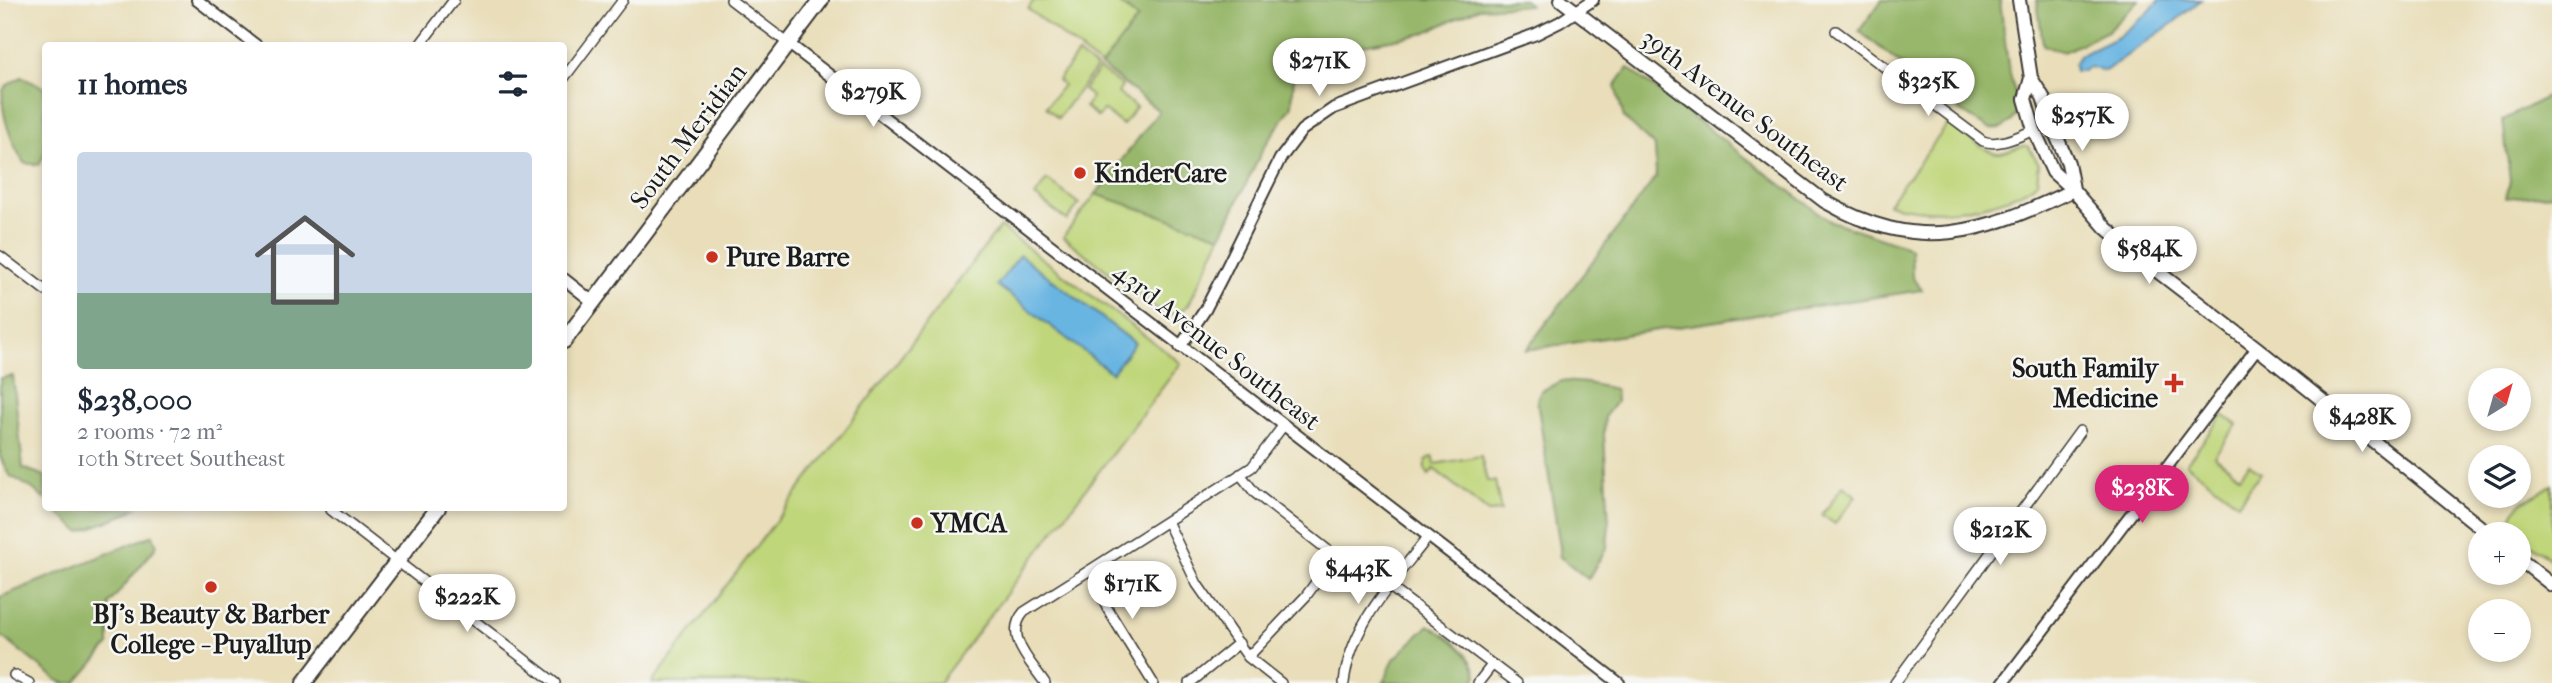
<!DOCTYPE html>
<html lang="en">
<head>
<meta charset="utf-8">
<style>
  body { margin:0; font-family:"IM FELL French Canon",serif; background:#f2f2f3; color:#1f2937; height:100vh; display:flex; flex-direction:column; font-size:26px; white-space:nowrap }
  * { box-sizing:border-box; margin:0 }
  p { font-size:23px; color:#747a83 }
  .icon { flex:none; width:38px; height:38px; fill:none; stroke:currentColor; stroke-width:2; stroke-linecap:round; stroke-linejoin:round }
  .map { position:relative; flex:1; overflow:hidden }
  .sheet { position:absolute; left:42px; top:42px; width:525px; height:469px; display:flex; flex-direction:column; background:#fff; border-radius:7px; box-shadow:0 4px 10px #0003 }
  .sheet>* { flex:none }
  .needle { width:46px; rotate:37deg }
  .fabs { position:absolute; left:2468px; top:368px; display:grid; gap:14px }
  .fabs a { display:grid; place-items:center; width:63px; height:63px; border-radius:50%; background:#fff; box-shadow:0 4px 10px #0003; font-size:35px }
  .price { position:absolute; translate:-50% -60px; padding:0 16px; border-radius:24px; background:#fff; color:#222; font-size:23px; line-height:46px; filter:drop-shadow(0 2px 4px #0008) }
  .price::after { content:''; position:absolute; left:50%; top:42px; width:21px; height:16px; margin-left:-10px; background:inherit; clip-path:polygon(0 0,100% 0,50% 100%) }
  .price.current { background:#db2777; color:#fff }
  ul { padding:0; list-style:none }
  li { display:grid; align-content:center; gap:14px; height:371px; padding:0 35px }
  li+li { border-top:2px solid #e0e1e3 }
  li span { display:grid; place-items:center; height:217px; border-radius:7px; color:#555 }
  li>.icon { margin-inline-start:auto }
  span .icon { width:126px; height:126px; fill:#fffc; stroke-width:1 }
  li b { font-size:30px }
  h2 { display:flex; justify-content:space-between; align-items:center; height:84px; padding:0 35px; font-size:30px }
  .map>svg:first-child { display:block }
  .green { fill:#c0d67a; stroke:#6e794b; stroke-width:2 }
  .forest { fill:#98b76a; stroke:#5a6a43; stroke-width:2 }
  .water { fill:#69b5e2; stroke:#42687f; stroke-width:2 }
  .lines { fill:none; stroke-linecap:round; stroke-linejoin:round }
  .minor-casing { stroke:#3b3934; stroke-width:12 }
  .tertiary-casing { stroke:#3b3934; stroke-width:14 }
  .secondary-casing { stroke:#3b3934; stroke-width:16 }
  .primary-casing { stroke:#3b3934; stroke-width:18 }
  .minor { stroke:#fff; stroke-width:9 }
  .tertiary { stroke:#fff; stroke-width:10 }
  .secondary { stroke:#fff; stroke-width:12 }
  .primary { stroke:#fff; stroke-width:14 }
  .poi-dot { fill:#c8321e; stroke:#f6f6f2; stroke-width:2.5 }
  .labels { text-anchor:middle; stroke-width:5; stroke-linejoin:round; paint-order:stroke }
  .street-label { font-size:26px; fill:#1c1c1c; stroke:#f6f6f2 }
  .poi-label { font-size:26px; font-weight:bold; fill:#1c1c1c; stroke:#f6f6f2; text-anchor:start }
</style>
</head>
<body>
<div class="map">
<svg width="2552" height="683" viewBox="0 0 2552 683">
  <rect width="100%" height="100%" fill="#f6f6f2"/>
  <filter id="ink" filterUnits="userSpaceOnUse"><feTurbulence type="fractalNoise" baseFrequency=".0143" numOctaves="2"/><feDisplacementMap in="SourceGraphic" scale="14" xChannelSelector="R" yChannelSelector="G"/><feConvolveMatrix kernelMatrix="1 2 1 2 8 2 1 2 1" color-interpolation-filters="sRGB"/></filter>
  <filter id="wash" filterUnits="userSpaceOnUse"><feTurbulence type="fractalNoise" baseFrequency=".00686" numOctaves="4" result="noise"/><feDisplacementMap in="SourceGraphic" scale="28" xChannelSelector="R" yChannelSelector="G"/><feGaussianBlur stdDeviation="1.57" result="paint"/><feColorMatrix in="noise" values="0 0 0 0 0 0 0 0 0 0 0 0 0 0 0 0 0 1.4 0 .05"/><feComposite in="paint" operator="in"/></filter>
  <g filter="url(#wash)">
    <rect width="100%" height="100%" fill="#e9deb9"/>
    <path class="green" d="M1034,0H1115L1138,18L1101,66L1028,9Z
      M1078,54L1096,68L1058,118L1046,107L1063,85L1058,80Z
      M1099,69L1122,86L1118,93L1136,107L1123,125L1103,110L1098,117L1085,107L1092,97L1083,90Z
      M1949,123C1960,131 1987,154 1999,153C2010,152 2017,145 2028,146L2039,164L2037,182C2028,191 2015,196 2003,200C1964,213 1928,214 1888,204Z
      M1046,181H1049L1079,204L1067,220L1035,196Z
      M1096,194L1221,236L1189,304C1179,315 1172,317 1158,310L1063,237Z
      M1000,227L1181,363L939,683H652Z
      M2223,415L2237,425L2214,456L2240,476L2249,464L2261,473L2238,503L2186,464Z
      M1481,456L1487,481H1495L1501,511L1488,512L1434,469L1429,475L1425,469C1424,463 1427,458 1433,457L1435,464Z
      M2552,485V561L2510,527C2510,501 2534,498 2552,485Z
      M1843,486L1856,496L1835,524L1822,515Z"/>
    <path class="forest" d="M1115,0H1524L1530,5L1479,8L1422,34L1358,46L1294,74L1292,106L1264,147L1221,236L1096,194L1159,111L1101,66L1138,18Z
      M1882,0H2000L2008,65L2019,111L2012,121L2001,128L1989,129L1966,115L1859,31Z
      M2037,0H2139L2108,31L2064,52L2043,45Z
      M1628,68L1828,220L1911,248L1912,276L1922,290L1526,350L1656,177L1655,147L1624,118L1615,86Z
      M22,77L45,88V153L39,165L24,163C12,144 0,113 3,90C7,84 16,80 22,77Z
      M2552,94V194L2506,198L2510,181L2503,120Z
      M13,376L23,468L45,476V500L33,489L9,475L0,457V378Z
      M1561,381L1587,383L1615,389L1616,402L1605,416L1604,435L1609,524L1607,547L1588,579L1559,556L1560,548L1537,401L1541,391Z
      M53,508H136L126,514L80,532Z
      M153,535L157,546L109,604V645L76,683H64L57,680L0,635V597Z
      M1429,625C1449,637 1471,652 1477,675L1473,683H1383L1394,659Z"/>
    <path class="water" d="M2159,0H2201L2173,23L2105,71L2089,67L2083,71H2075L2074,64L2079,56L2118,37L2148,13Z
      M1020,255L1135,343L1112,373L997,285Z"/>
  </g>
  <g filter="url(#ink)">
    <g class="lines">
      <defs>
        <path id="minor" d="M731,0L789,44
          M1836,31L1983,141C1999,147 2019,136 2034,130
          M419,46L454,0
          M564,78L623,0
          M0,256L46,291
          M1240,474L1255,493L1362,577
          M331,510L555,683
          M1167,521L1197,584L1248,657L1281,683
          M1092,569L1107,608L1153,683
          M1390,587L1517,683
          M1248,657L1306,596L1335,556
          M14,675L29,683
          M1045,683C1031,662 1003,636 1024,612L1252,467L1283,426
          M1190,683L1239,643
          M1344,683C1350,625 1394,581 1428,537
          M1478,683L1492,665
          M1895,683L2080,431"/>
        <path id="tertiary" d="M197,0L257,46
          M789,44L1619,683
          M564,279L593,302
          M1180,347L1205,310L1222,277L1280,159L1302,130L1334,108L1536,34L1560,22L1593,0
          M2003,683L2257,348"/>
        <path id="secondary" d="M1561,0L1824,201C1918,255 1982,234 2073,190
          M2019,0L2031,78L2043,97L2053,128L2068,163L2073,189
          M2031,78L2025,99L2034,130L2053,172L2073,190L2106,228L2144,261L2257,348L2489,534
          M2518,558L2552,585"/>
        <path id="primary" d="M564,341L821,0
          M304,683L438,508"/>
      </defs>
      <use href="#minor" class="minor-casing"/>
      <use href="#tertiary" class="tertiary-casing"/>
      <use href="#secondary" class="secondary-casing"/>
      <use href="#primary" class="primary-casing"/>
      <use href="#minor" class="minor"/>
      <use href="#tertiary" class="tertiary"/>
      <use href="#secondary" class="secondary"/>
      <use href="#primary" class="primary"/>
    </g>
  </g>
  <g class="poi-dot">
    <circle cx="1080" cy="173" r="7"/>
    <circle cx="712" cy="257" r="7"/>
    <path d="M2170.5 372.5h7v7h7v7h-7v7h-7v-7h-7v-7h7z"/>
    <circle cx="917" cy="523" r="7"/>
    <circle cx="211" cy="587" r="7"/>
  </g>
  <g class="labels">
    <g class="street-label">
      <text transform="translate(1745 110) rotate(37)" y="9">39th Avenue Southeast</text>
      <text transform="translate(688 136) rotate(-53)" y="9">South Meridian</text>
      <text transform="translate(1217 346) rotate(38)" y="9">43rd Avenue Southeast</text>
    </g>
    <g class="poi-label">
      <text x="1094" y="182">KinderCare</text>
      <text x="726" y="266">Pure Barre</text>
      <text x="2158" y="377" text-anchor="end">South Family<tspan x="2158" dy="30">Medicine</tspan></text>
      <text x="931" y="532">YMCA</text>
      <text x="211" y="623" text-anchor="middle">BJ's Beauty &amp; Barber<tspan x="211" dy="30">College - Puyallup</tspan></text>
    </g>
  </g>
</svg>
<div class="fabs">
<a><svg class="needle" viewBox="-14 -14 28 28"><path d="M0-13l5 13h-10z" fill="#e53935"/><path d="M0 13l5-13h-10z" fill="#747a83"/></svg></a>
<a><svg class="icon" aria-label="layers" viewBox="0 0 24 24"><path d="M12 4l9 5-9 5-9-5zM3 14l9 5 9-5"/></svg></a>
<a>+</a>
<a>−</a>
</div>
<b class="price" style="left:1319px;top:98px">$271K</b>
<b class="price" style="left:1928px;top:118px">$325K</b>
<b class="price" style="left:873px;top:129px">$279K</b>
<b class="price" style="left:2082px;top:153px">$257K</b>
<b class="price" style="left:2149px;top:286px">$584K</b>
<b class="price" style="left:2362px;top:454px">$428K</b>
<b class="price current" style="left:2142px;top:525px">$238K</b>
<b class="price" style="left:2000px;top:567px">$212K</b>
<b class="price" style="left:1358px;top:606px">$443K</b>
<b class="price" style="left:1132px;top:621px">$171K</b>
<b class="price" style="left:467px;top:634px">$222K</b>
<section class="sheet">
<h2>11 homes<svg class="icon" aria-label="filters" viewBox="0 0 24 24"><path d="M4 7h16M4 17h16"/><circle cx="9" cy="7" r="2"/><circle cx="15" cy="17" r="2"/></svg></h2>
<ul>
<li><span style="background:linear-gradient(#c9d6e8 65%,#7fa58c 0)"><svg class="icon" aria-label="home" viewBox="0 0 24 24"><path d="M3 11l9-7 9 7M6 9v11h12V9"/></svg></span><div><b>$238,000</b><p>2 rooms · 72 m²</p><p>10th Street Southeast</p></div></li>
</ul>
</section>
</div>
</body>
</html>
